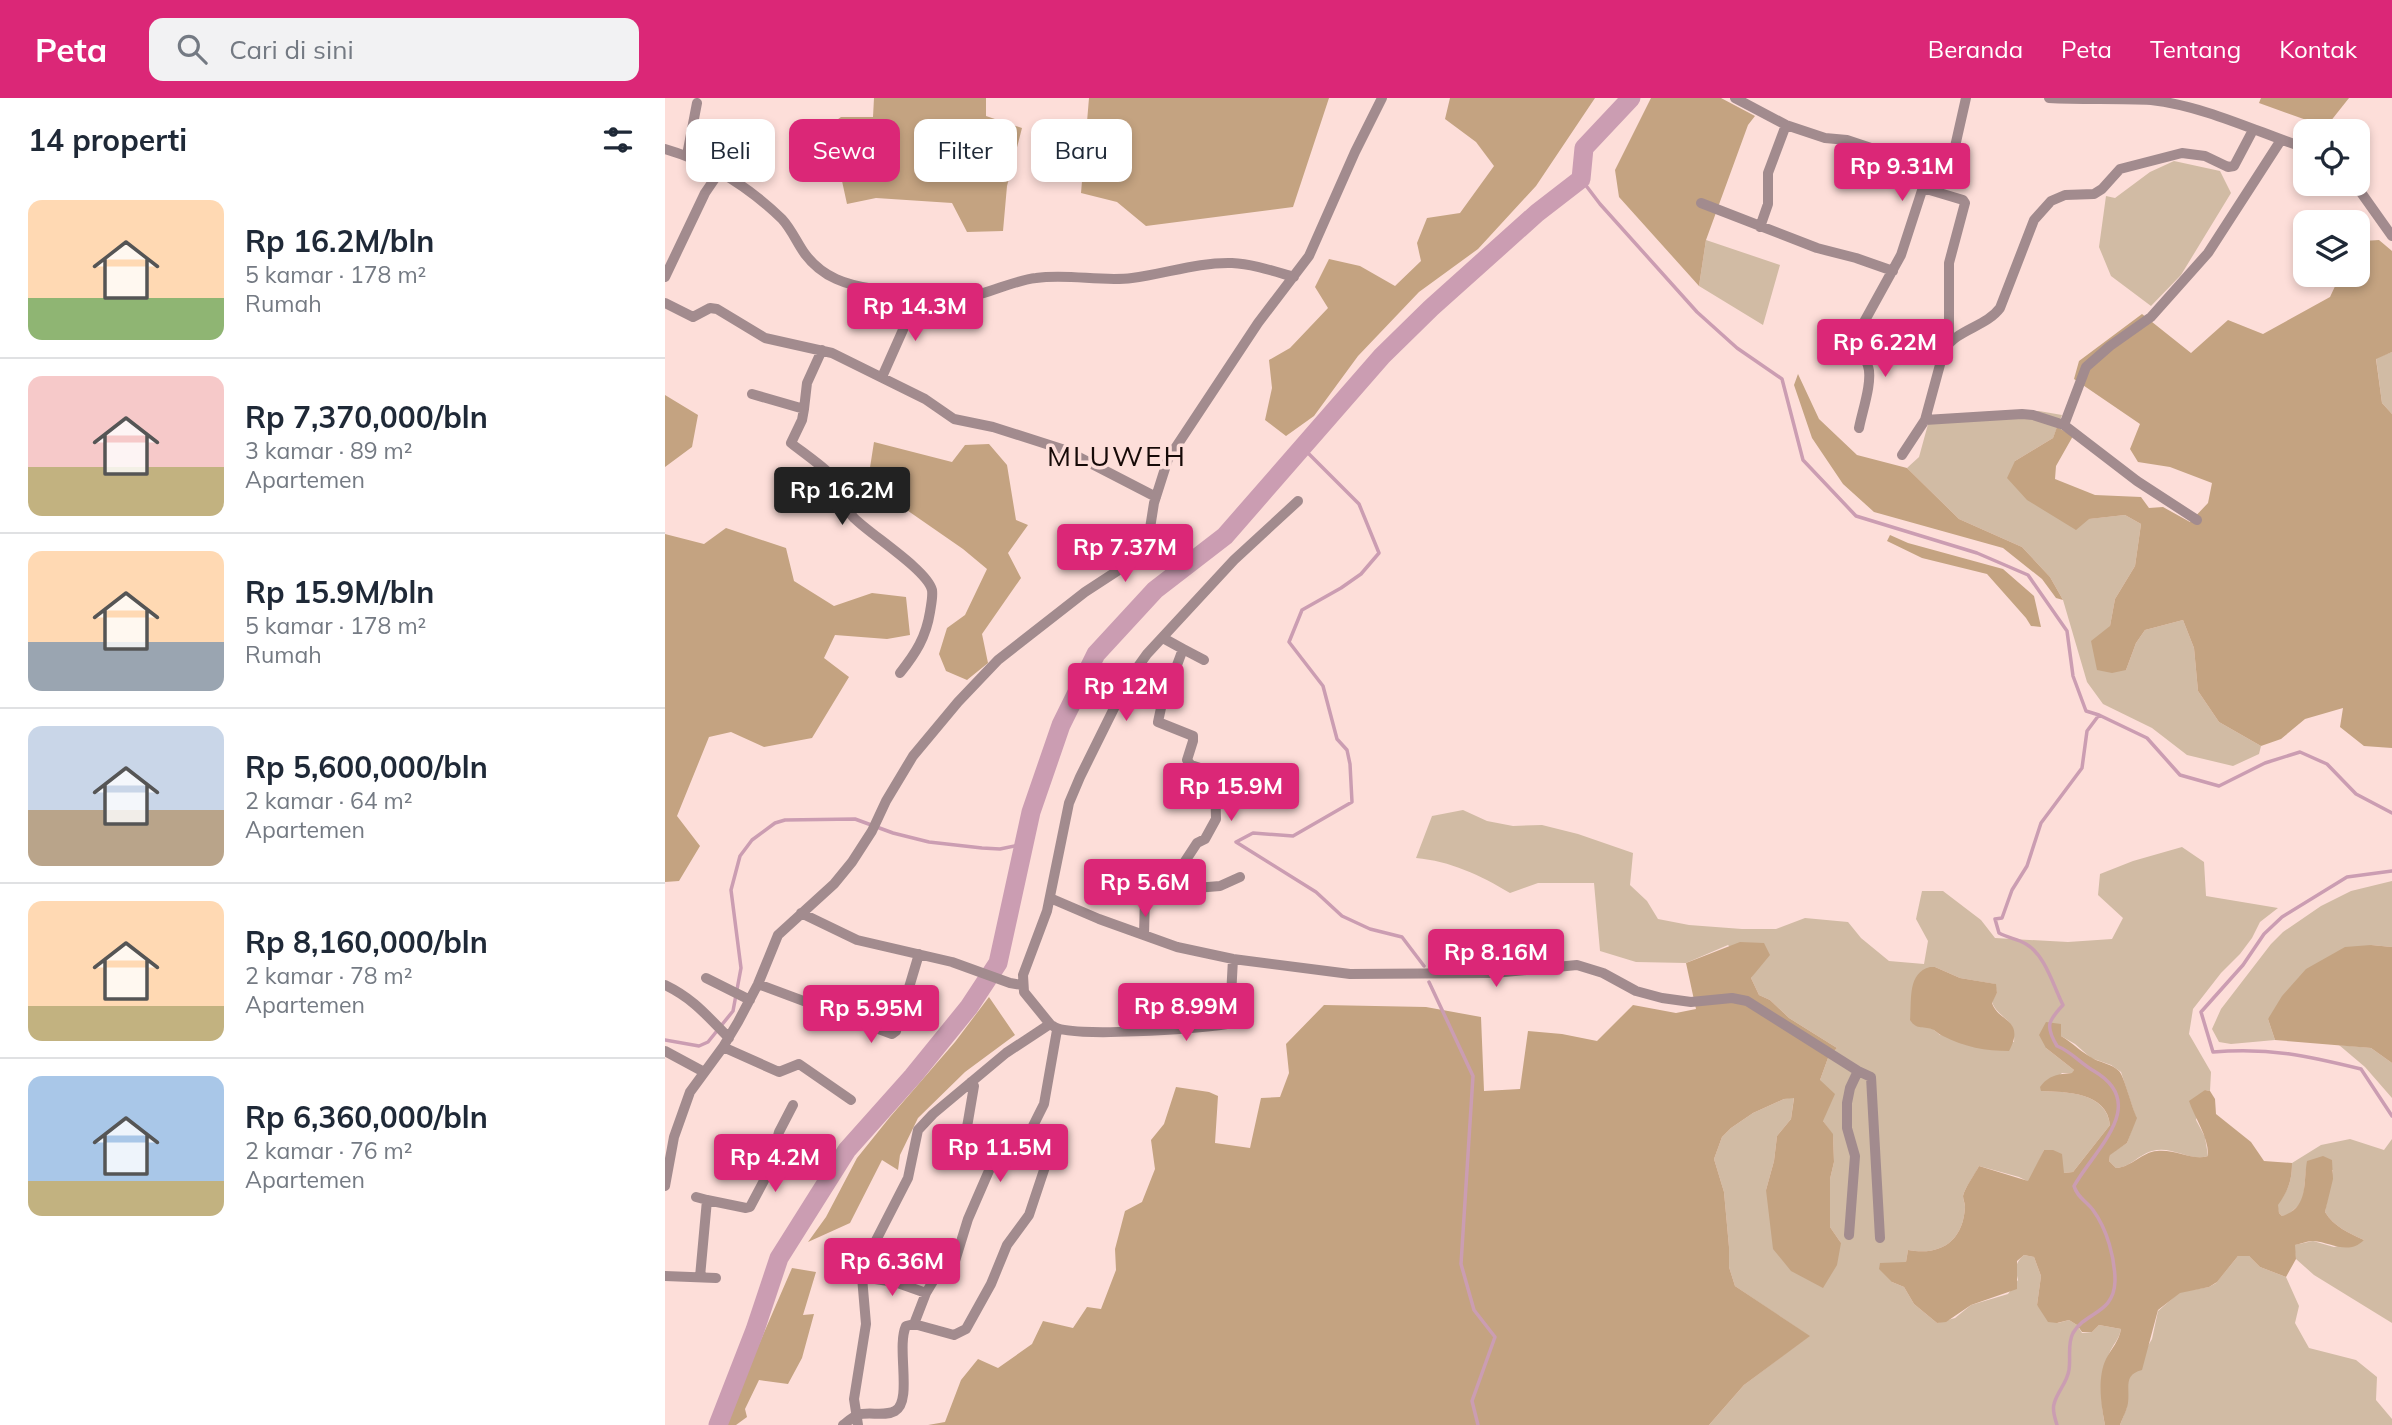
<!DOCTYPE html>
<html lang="id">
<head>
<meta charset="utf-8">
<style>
  body { margin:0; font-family:Mulish,sans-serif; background:#f2f2f3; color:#1f2937; height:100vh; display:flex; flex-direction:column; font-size:26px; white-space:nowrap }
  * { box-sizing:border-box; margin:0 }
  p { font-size:23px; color:#747a83 }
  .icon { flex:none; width:38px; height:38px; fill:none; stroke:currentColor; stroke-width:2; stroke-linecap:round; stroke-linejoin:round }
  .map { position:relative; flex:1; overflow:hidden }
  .side { display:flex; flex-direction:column; background:#fff; width:665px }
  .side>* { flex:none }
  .guide { position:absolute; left:21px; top:21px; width:665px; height:63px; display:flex; gap:14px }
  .tools { position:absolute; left:1628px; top:21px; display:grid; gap:14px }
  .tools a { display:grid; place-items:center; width:77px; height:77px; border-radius:14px; background:#fff; box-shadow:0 4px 10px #0003; font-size:35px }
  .price { position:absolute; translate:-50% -60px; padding:0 16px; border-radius:7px; background:#db2777; color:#fff; font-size:23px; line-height:46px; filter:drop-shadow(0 2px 4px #0008) }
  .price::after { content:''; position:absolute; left:50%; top:42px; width:21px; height:16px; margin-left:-10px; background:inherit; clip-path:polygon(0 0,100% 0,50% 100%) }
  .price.on { background:#222; color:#fff }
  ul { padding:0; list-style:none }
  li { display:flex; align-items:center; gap:21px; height:175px; padding:0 28px }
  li+li { border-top:2px solid #e0e1e3 }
  li span { display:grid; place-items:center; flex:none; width:196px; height:140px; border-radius:14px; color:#555 }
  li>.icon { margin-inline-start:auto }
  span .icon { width:84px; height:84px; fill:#fffc; stroke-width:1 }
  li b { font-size:30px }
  h2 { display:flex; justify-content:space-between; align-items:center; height:84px; padding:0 28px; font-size:30px }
  .pill { padding:0 24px; border-radius:14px; background:#fff; box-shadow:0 4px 10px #0003; font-size:24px; line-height:63px }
  .pill.on { background:#db2777; color:#fff }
  header { display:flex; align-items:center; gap:42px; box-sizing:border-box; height:98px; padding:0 35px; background:#db2777; color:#fff }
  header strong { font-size:33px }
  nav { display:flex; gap:38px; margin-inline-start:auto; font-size:24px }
  .search { width:490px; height:63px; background:#f2f2f3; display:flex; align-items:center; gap:18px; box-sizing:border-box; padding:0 24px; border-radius:14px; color:#747a83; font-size:26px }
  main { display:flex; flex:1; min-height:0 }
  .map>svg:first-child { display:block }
  .green { fill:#d1bba4; fill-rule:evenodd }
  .forest { fill:#c4a381 }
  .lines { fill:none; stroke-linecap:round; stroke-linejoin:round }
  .stream { stroke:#cb9db2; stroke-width:3.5 }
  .river { stroke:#cb9db2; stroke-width:19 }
  .minor { stroke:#a28b8e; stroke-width:10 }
  .labels { text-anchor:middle; stroke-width:7; stroke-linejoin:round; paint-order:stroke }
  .quarter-label { font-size:28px; letter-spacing:2px; fill:#160a08; stroke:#fdded9 }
</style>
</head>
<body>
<header>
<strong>Peta</strong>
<div class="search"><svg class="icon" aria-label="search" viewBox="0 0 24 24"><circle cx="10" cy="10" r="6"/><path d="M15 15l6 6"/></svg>Cari di sini</div>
<nav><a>Beranda</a><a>Peta</a><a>Tentang</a><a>Kontak</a></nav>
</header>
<main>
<section class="side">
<h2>14 properti<svg class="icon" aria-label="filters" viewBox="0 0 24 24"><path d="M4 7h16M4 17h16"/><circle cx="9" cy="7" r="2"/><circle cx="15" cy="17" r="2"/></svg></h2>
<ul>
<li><span style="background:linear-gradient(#ffd9b3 70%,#8fb573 0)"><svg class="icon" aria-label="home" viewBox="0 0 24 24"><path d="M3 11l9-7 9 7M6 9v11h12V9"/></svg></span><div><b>Rp 16.2M/bln</b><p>5 kamar · 178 m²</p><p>Rumah</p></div></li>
<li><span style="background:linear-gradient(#f6c9c9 65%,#c2b280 0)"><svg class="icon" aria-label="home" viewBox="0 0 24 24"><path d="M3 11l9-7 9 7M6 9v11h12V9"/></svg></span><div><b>Rp 7,370,000/bln</b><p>3 kamar · 89 m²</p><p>Apartemen</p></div></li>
<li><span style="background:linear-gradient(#ffd9b3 65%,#9aa5b1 0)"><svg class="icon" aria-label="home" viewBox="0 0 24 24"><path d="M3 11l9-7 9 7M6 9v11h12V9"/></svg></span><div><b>Rp 15.9M/bln</b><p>5 kamar · 178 m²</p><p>Rumah</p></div></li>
<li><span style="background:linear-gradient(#c9d6e8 60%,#b9a48a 0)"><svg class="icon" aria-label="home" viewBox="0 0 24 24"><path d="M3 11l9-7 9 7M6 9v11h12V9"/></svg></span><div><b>Rp 5,600,000/bln</b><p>2 kamar · 64 m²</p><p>Apartemen</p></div></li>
<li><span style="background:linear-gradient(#ffd9b3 75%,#c2b280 0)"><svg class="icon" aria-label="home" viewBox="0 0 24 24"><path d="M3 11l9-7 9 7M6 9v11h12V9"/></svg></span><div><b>Rp 8,160,000/bln</b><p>2 kamar · 78 m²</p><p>Apartemen</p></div></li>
<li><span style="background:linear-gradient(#a9c7e8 75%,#c2b280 0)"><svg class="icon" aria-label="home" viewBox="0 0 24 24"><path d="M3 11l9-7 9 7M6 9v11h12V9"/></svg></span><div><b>Rp 6,360,000/bln</b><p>2 kamar · 76 m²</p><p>Apartemen</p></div></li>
</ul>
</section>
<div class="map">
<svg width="1727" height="1327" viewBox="0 0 1727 1327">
  <rect width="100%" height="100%" fill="#fdded9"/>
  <path class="green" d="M1509,63L1555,73L1566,95L1516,177L1486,208L1446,178L1434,149L1441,98L1450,100L1485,74Z
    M1041,142L1115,167L1098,227L1034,188Z
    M1727,254V316L1717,305L1711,260Z
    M1330,313H1374L1397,317L1388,340L1350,363L1423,421L1460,417L1476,426L1470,468L1450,501L1445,528L1461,572L1471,545L1480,532L1518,522L1529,550L1533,593L1554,624L1596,648L1594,656L1568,668L1522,657L1487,630L1438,606L1422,584L1398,502L1385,479L1357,449L1294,421L1242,370L1254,359L1265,319Z
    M798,712L822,723L848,728L877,727L913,736L968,755L965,787L982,803L993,821L1024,827L1077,831H1111L1140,820L1183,824L1196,840L1224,863L1259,866L1263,843L1251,821L1257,793H1278L1316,822L1330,840L1403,844L1447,841L1458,820L1433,797L1435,776L1468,763L1517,749L1539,764L1541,798L1613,810L1595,824L1587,840L1575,856L1556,875L1528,911L1524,936L1546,974L1545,993L1540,992L1531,1022L1540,1039L1543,1058C1525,1064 1507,1047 1487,1053C1473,1057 1466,1069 1451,1070L1444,1063L1445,1056L1462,1045L1471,1020L1456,974L1446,967L1426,960L1410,946L1396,938L1381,950L1409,972L1408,975H1397L1376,993C1402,994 1441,994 1445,1027L1408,1074L1399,1075L1379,1052L1364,1084L1354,1079L1314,1068C1310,1077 1300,1089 1298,1098C1298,1102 1300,1105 1300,1109C1298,1144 1275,1158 1243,1152L1241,1164L1227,1184L1239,1189L1249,1206L1272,1225L1290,1220L1306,1207L1343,1196L1353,1182C1350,1170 1350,1165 1359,1157L1369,1159L1376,1178L1372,1207L1393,1225L1404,1222L1412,1227L1417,1235L1427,1234L1434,1227L1456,1231C1454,1242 1448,1246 1444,1256C1435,1276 1435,1305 1440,1327H1044L1079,1287L1144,1238L1070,1188L1064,1169V1149L1059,1094L1049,1061L1057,1039L1066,1030L1088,1015L1119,1001L1129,999L1126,1021L1112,1038L1109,1063L1101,1092L1176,1145L1165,1129V1081L1169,1064L1168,1037L1158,1023L1155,982L1163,960L1172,950L1124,920L1105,902L1094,897L1086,880L1090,874L1063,847L1021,865L971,864L935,853L929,785H873L845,795C815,777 785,763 751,760L767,718ZM1265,869H1270L1295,880L1330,886L1332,895L1327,904C1333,921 1351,919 1349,944L1275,937L1268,931Z
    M1727,783V849L1706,847L1603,921L1610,942L1566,946L1554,944L1547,931L1556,911L1606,846L1618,834L1656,808L1686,793Z
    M1674,947L1706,950L1727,965V1000L1700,969Z
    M1685,1041L1719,1052L1727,1041V1225L1649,1177L1631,1161L1629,1147L1648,1143L1669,1149L1699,1142C1684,1135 1669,1129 1660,1114L1668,1072H1641L1638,1103L1623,1117L1617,1118L1614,1115L1612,1107C1623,1093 1627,1083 1627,1065L1656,1047Z
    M1573,1158H1584L1595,1169L1621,1179L1634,1208L1630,1225L1644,1250L1691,1262L1712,1279L1711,1302L1727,1321V1327H1455L1462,1309L1463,1282L1487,1241L1493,1213L1515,1194L1544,1189L1551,1185Z"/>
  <path class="forest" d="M209,0H321V18L357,30L342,88L338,133L302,134L287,105L211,100L182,106L177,83L139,45L176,19H208Z
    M424,0H664L628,109L481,128L452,104L416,95Z
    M785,0H930L871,88L813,151L754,194L693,258L649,318L621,338L600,322L607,290L604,262L625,250L663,210L650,189L664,161L695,168L730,188L756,163L752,145L762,120L795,115L829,68L811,44L780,21Z
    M986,0H1056L1090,18L1083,27L1041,142L1034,188L954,99L950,72Z
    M1596,0H1684L1661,29L1594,5Z
    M1714,142L1727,153V254L1711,261L1717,305L1727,316V650L1699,648L1675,629L1678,610L1640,621L1616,641L1596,648L1554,624L1533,593L1529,550L1518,522L1480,532L1471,545L1461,572L1447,575L1432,572L1426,543L1445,528L1450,501L1470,468L1476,426L1460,417L1424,421L1411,432L1362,402L1342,380L1350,363L1388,340L1392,329L1408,338L1391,368L1390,381L1430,397L1476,399L1484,410L1498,409L1525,424L1543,405L1547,385L1505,369L1473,364L1465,351L1475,326L1409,281L1414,263L1477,216L1526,255L1563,222L1598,236L1665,199L1672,184L1681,177H1692V148L1698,143Z
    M1133,276L1154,321L1192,357L1242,370L1294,421L1357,449L1385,479L1398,502L1391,500L1377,481L1338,450L1209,414L1178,386L1147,340L1129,287Z
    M0,297L33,317L27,349L0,369Z
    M209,344L287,364L300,347L324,346L342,367L351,422L363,427L343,455L356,480L317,536L323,565L302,582L281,573L274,556L282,530L300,517L322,471L298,451L236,408L204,376Z
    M61,430L121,450L129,483L169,508L207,495L241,499L245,537L222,541L170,537L159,560L184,579L147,640L99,649L66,634L44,639L12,718L35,748L14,783L0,784V436L39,446Z
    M1225,437L1243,445L1338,471L1369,498L1376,529L1366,528L1361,520L1322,476L1257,460L1222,443Z
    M1075,844L1099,845L1105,857L1086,880L1094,897L1105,902L1124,920L1172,950L1163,960L1155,982L1170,996L1158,1023L1168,1036L1169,1064L1165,1081V1129L1176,1145L1172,1167L1158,1190L1126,1173L1108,1151L1101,1092L1109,1063L1112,1038L1126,1021L1129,1000L1119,1001L1088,1015L1066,1030L1057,1039L1049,1061L1059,1094L1064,1149V1169L1070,1188L1145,1238L1079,1287L1044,1327H263L280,1324L296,1282L313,1261L333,1270L367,1246L378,1223L408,1230L422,1209L436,1211L451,1172L450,1151L460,1113L477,1104L490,1071L486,1042L499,1026L511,989L544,994L553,998L550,1045L585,1050L596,1000L615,999L624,975L621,946L659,907L761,909L816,919L819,993L855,991L863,933L897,936L932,943L968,907L1011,915L1031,911L1021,865Z
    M1706,847L1727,849V965L1706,950L1610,942L1603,921L1617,898L1641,871L1680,849Z
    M1265,869H1270L1295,880L1331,886L1332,895L1327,905C1333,924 1361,921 1344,953C1321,953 1299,949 1278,938C1275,937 1272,934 1269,932C1259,927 1252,933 1245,922C1247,902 1242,875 1265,869Z
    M324,899L350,937L300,974L253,1020L235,1057L233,1072L217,1062L185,1125L143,1144L161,1119L192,1060L225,1019L290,944Z
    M1381,924L1396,926V938C1408,945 1417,955 1429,961C1437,965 1447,966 1454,973C1459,978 1467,1010 1472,1020L1462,1045L1445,1057L1444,1063L1451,1070C1467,1069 1477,1054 1492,1053C1511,1051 1528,1063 1543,1058C1544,1039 1530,1021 1524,1003L1540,992L1545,993L1550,1001L1551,1016L1586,1044L1599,1063L1627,1065C1627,1083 1623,1093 1613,1107L1614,1115L1617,1118C1644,1110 1638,1085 1642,1063L1658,1058L1667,1062L1668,1081L1660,1114C1669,1129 1684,1135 1699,1142C1683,1158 1666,1144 1648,1143C1642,1143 1635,1146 1630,1147L1631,1161L1621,1179L1595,1169L1584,1158H1573L1552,1184L1544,1189L1515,1195L1493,1212L1477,1272C1458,1277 1465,1289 1463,1305C1462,1312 1458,1319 1455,1327H1440C1436,1307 1432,1280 1441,1261C1447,1250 1454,1243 1456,1231L1434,1227L1427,1234H1417L1412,1227L1404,1222L1392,1225L1383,1224L1372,1207L1376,1178L1369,1159L1359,1157L1352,1163V1191L1306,1207L1281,1224L1272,1225L1249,1206L1239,1189L1227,1184L1214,1171L1215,1165L1241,1164L1243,1152C1275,1158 1298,1144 1300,1109C1300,1105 1298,1101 1298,1098C1300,1089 1310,1076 1314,1068L1363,1083L1379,1052H1388L1397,1056L1399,1075L1408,1074L1445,1027C1442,994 1401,994 1376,993L1375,989C1384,977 1393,976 1407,975L1409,972L1381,950L1374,937Z
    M127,1170L151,1174L138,1217L149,1216L137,1260L123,1286L94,1282L80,1311L82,1319L71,1327H59Z"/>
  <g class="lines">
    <path class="stream" d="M916,81L935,106L1032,214L1072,250L1117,281L1138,362L1191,418L1312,455L1363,477L1402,533L1408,578L1421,613L1434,617L1482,640L1515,677L1554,688L1600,665L1635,654L1662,666L1691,696L1727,715
      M637,349L694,406L714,455L696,476L676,490L637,512L624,544L658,588L672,641L682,652L685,666L687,704L628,738L588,735L571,744L651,794L677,818L705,831L737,839L759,868
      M1727,773L1682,779L1617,819L1599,836L1578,867L1536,914L1548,954C1604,949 1643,958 1696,971L1727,1018
      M764,884L808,978L796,1166L809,1212L830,1239L807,1303L813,1327
      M0,942L34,948L43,944L68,913L76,870L66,792L75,758L87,742L110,725L120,722L190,721L228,735L264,744L317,750L335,751L359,746
      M1392,1327C1390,1320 1387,1313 1389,1306C1392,1294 1402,1285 1404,1272C1406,1260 1402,1246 1408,1235C1421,1213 1449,1216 1450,1183C1450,1160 1442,1131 1428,1112C1421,1103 1412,1099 1409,1088C1430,1051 1485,1006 1429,973C1415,965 1407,954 1392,948C1380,928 1383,923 1398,907C1388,887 1380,857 1361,846C1353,841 1343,840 1334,835L1330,821L1337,820L1347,792L1362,768L1376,725L1417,670L1422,633L1434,617"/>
    <path class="river" d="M53,1327L90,1232L114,1160L182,1052L248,978L304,909L333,865L366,714L396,627L431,556L490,492L560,438L717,258L766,210L872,115L916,81L919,50L966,0"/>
    <path class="minor" d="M1070,0L1121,27L1160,40L1182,42L1230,58L1263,74
      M1384,0C1418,2 1452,0 1486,2C1539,8 1590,33 1640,50
      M0,51C45,64 83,88 117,121C127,132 132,145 140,156C158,180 182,187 209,191C244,197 281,203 315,196C334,191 352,182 371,180C403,175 435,184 467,180C500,176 533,164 567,165C588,166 608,173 629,179
      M22,57L32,5
      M1690,86L1727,138
      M1258,90L1298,102L1300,105L1284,165V245
      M1036,105L1152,150L1191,160L1228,173
      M1095,129L1103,106V75L1121,27
      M0,179L40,95L55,73
      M0,205L28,219L45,210L52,211L100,240L167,255L260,301L289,321L328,329L400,352L491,399
      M217,279L253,198
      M87,296L139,311L137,322L126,345C138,355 172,377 178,392C183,405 176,405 189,420C206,437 262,472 267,492C268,499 266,507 265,514C261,539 251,555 235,575
      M139,311L142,285L157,252
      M1260,322L1279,252C1292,231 1321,229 1335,210L1369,122L1386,103L1400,97L1429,96L1437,91L1455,71L1517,55L1540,58L1563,69L1569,68L1588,32
      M1399,327L1421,269L1445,248L1486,219L1543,155L1616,42
      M1194,330C1197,314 1208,283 1203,268C1201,259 1191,254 1188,244L1236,157L1263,74L1278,76L1289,53L1301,0
      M1237,357L1260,322L1357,316L1368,317L1399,327L1472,383L1532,422
      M518,551L539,562
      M506,792L555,788L575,779
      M385,800L434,821L512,849L568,861L685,876L829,875L912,867L938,875L971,893L997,900L1026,904L1067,900L1082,903L1193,973L1206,979L1215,1140
      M136,815L192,842L287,864L345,885L357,887
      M479,837L480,798L484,794L506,792L511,777L532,745L540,741L551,721L550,679L547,674L526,667L522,662L528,643V638L493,624L496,610L518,551L498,540
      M41,880L85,902
      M93,886L227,936L231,933L254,856
      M0,887C29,901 42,918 64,940
      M388,928C403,941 536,930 562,926L565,917L568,861
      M58,949L114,974L134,966L186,1002
      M0,953L39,974
      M0,1088L9,1039L25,994L58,949L73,924L93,886L113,837L169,786L187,764L207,733L221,703L248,658L293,604L333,562L420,494L466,464L476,453L483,443L489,405L503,361L593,225L644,158L690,54L717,0
      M31,1099L42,1102L35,1179
      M42,1102L81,1110L85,1109L103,1075L114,1034L128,1007
      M1184,1137L1190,1058L1182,1030V1005L1185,990L1193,973
      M0,1178L51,1180
      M197,1179L230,1184L261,1195L249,1226
      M261,1195L276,1170L290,1163L303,1121L333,1052L305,1041L301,1035L309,988L306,984
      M178,1327C182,1324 188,1319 192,1317C204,1313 219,1319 230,1313C248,1303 231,1249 241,1228L249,1226L289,1237L301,1231L326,1186L342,1147L364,1117L380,1069L379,1067L353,1058L379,1006L392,932
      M193,1327L189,1301L201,1226L197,1179L205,1154L243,1080L253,1032L268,1016L341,955L385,926L359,894L358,877L382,813L404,705L415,679L462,584L482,556L569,462L633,403"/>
  </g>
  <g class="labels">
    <g class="quarter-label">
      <text x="452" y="368">MLUWEH</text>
    </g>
  </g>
</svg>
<div class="tools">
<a><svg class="icon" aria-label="locate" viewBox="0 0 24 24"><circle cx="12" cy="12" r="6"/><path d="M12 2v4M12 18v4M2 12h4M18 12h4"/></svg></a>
<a><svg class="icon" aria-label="layers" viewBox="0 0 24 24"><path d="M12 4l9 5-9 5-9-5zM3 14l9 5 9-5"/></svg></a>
</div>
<b class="price" style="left:1237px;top:105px">Rp 9.31M</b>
<b class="price" style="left:250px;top:245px">Rp 14.3M</b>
<b class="price" style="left:1220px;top:281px">Rp 6.22M</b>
<b class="price on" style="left:177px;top:429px">Rp 16.2M</b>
<b class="price" style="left:460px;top:486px">Rp 7.37M</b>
<b class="price" style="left:461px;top:625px">Rp 12M</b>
<b class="price" style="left:566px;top:725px">Rp 15.9M</b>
<b class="price" style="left:480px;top:821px">Rp 5.6M</b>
<b class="price" style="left:831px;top:891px">Rp 8.16M</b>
<b class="price" style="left:521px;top:945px">Rp 8.99M</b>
<b class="price" style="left:206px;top:947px">Rp 5.95M</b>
<b class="price" style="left:335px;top:1086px">Rp 11.5M</b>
<b class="price" style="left:110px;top:1096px">Rp 4.2M</b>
<b class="price" style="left:227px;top:1200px">Rp 6.36M</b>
<div class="guide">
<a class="pill">Beli</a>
<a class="pill on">Sewa</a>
<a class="pill">Filter</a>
<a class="pill">Baru</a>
</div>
</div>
</main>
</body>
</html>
